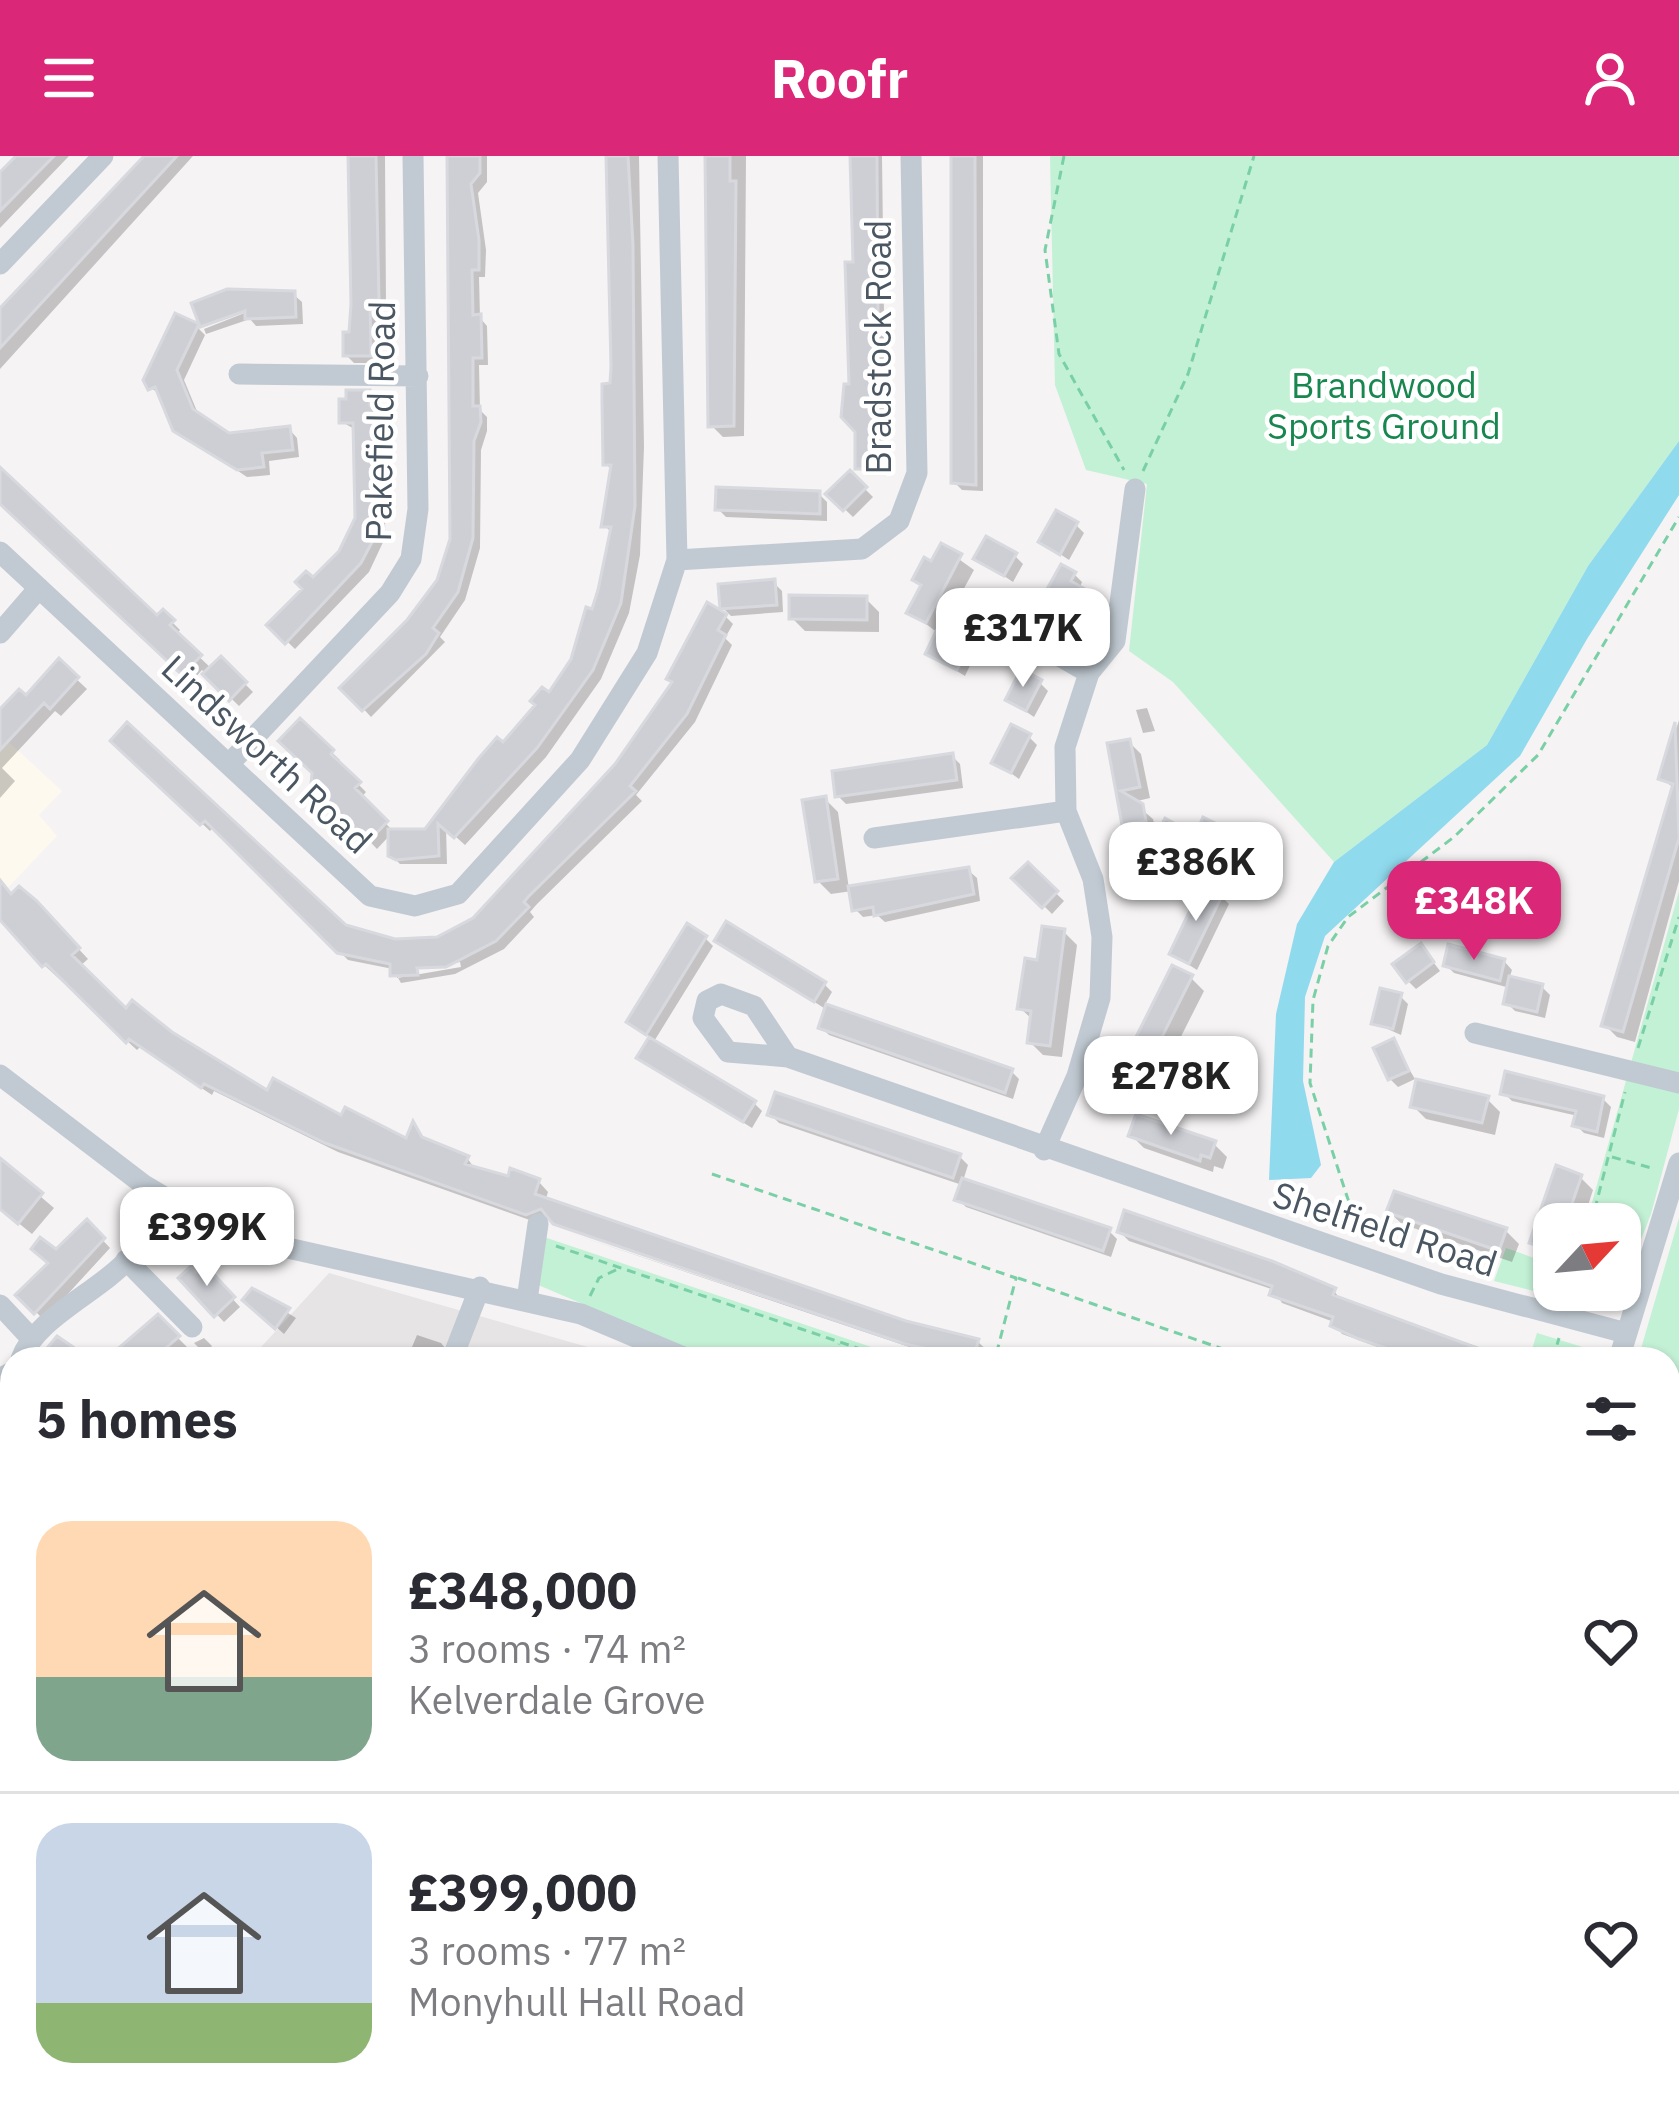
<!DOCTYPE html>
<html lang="en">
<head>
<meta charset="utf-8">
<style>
  body { margin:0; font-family:"IBM Plex Sans",sans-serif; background:#f2f2f3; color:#2b2b33; height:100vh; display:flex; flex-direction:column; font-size:45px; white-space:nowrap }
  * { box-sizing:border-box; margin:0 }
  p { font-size:39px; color:#7c7c81 }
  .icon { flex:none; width:66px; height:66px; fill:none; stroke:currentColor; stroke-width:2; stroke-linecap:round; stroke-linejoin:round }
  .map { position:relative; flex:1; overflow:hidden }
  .side { position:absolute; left:0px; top:1191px; width:1680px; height:768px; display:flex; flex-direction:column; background:#fff; border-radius:36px 36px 0 0; box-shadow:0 3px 9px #0004 }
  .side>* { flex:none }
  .needle { width:78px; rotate:64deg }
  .buttons { position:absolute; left:1533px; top:1047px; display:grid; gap:24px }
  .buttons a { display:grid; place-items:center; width:108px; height:108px; border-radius:24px; background:#fff; box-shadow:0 3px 9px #0004; font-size:60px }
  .price { position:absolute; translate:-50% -102px; padding:0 27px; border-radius:24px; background:#fff; color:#222; font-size:39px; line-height:78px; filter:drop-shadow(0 3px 6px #0008) }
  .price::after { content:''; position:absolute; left:50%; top:72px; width:36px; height:27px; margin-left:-18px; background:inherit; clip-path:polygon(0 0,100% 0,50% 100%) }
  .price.active { background:#db2777; color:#fff }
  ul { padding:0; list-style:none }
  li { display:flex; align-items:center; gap:36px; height:300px; padding:0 36px }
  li+li { border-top:3px solid #e1e1e2 }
  li span { display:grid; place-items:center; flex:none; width:336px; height:240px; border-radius:36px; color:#555 }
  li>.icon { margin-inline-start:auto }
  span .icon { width:144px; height:144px; fill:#fffc; stroke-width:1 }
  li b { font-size:51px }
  h2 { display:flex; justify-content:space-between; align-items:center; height:144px; padding:0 36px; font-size:51px }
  header { display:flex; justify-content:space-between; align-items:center; height:156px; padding:0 36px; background:#db2777; color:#fff; font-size:54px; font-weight:800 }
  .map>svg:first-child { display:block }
  .commercial { fill:#fdf9ef }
  .education { fill:#e6e4e5 }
  .green { fill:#c3f1d5 }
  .water { fill:#90daee }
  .shadow { fill:#0003; fill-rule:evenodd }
  .building { fill:#cdcfd5; stroke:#d7d9de; stroke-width:3 }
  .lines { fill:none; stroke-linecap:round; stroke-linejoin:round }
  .path { stroke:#7ad0a6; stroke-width:3; stroke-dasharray:9 6; stroke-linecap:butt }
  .minor { stroke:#c1cad2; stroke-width:21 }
  .labels { text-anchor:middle; stroke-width:9; stroke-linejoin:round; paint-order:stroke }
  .street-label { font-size:36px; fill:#4a5661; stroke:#fff }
  .park-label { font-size:36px; fill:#17864f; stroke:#fff }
</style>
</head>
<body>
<header><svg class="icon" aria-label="menu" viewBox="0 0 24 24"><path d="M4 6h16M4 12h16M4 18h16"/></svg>Roofr<svg class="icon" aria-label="person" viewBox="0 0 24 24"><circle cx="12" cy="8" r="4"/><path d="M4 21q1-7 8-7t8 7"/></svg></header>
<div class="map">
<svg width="1679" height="1959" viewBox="0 0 1679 1959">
  <rect width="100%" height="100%" fill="#f5f3f3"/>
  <path class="commercial" d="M0,578L62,635L39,659L57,680L0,740Z
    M1679,1447V1558L1668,1567V1451Z"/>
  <path class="education" d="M329,1117L619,1200L618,1203H250Z
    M12,1294V1620L0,1601V1298Z
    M38,1947H548L526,1959H38Z"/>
  <path class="green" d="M1050,0H1679V285L1588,410L1487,589L1334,706L1173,526L1129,495L1147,328L1086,314L1055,229Z
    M1679,735V953L1651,1058L1613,1155L1494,1125L1506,1092L1554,1109V1134H1620V1068H1586Z
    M1679,1062V1260L1670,1300L1679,1315V1386L1668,1391V1203H1638Z
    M544,1081L907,1203H711L536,1128Z
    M1537,1177L1589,1193L1595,1203H1529Z
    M1668,1616L1679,1630V1718L1668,1705Z
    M1365,1947H1566L1575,1959H1359Z"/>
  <path class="water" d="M1679,285V339L1587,483L1520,600L1325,780L1305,841L1303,925L1321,1009L1311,1022L1269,1024L1276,858L1297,768L1334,706L1487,589L1588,410Z"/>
  <path class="shadow" d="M21,0H69L0,72V22Z
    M147,0H193L0,213V161Z
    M352,0H385L386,151H377L378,207H354L346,199L352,178Z
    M449,0H487V26L478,37L486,94L485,121H479L480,162L487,170L488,209H479L480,254L487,261V275L481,294L480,392L465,444L440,481L445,486L371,561L344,532L410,466L440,426L453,384Z
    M609,0H639L644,291L640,399L629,457L601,523L546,601L465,689L446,672L447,708H400L391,699V678L377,693L314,627L300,566L340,604L337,607L366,636L361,642L394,676H427L549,541L582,485L613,378L605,370L613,315L606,308L613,230Z
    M708,0H746L744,280L723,281L711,269Z
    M853,0H882L886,320H866L858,311L852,231Z
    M951,0H983V335L962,334L954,326Z
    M293,138L302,146L303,168L256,170L250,163L206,178L204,173Z
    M197,171L205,179L184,224L199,260L229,280L289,273L297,282L299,301L269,305L270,319L247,321L175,273L161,239L151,232Z
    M369,237L377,246L386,282L385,382L369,416L295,493L270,469L341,397L358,363L356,274L342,266Z
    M0,315L158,463L172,466L180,474L176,479L212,513L221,504L253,536L239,550L202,514L192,525L0,344Z
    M850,318L873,341L853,361L829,338Z
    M819,338L827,346V365L726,361L718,353Z
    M1076,369L1084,377L1069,404L1042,386Z
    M942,391L974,414L938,480L974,501L965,520L929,498L938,477L910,456L923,431L916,424Z
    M1015,400L1023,408L1013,426L977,402Z
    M1074,418L1082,426L1079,433L1091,443L1076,472L1050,454Z
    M774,427L782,435L783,456L731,460L723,452Z
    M866,443L879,456V476L805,475L792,462Z
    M725,460L733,468L725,482L732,489L695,566L636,639L642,645L537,748L530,756L534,761L504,793L455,818L401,827L393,813L348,804L214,670L210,675L115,585L345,772L394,786L438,783L475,765L617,610ZM460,806L461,811L397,822V816Z
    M59,507L87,533L61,560L55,555L2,612L15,625L0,642V558L26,543Z
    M1040,527L1048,535L1034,561L1009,544Z
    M1147,552L1155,575L1143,577L1136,554Z
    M1679,564V636L1661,622Z
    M1029,581L1037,589L1019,623L995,606Z
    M1129,586L1141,598L1150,642L1133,646L1153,663L1156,676L1136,679L1125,668L1111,589Z
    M952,600L960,608L963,632L846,648L838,640Z
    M1672,642L1679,644V725L1635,886L1617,881L1605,869Z
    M825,643L838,656L849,733L968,714L977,722L980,745L885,766L877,759L863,761L855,753L852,735L831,738L818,725Z
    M1216,671L1227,683L1213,725L1154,690L1196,684Z
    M1028,710L1064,745L1052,758L1016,722Z
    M0,724L12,741L47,759L88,803L79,811L126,856L268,938L408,986L414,971L426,986L467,1002L476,1014L539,1026L548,1036L545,1045L905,1168L978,1186L988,1195L985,1203H968L552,1062L538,1067L338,996L214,935L212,939L140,891L137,894L44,809L0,760Z
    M1221,740L1229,748L1197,814L1172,798Z
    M1064,776L1077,789L1062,901L1043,899L1030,886L1033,864L1020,852Z
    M705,782L713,790L653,887L754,947L762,955L752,972L640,902L652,882L638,874Z
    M718,784L824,828L832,836L824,850L1011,915L1019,923L1013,943L829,879L821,871L827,854Z
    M1428,799L1440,815L1416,833L1408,825Z
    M1504,805L1512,814L1509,823L1542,831L1550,839L1545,862L1515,855L1507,847L1510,832L1454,817L1446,809Z
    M1191,822L1204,835L1153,936L1123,914Z
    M1400,840L1408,848L1401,879L1374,867Z
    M1393,886L1415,923L1398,931L1390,923Z
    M1504,937L1603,943L1611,951L1604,982L1584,977L1576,969L1578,960L1512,945Z
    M1487,943L1500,956L1495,979L1426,963L1413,950Z
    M771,959L960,1001L968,1009L963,1025L1109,1075L1117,1083L1111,1101L966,1051L958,1043L962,1029L779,967Z
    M1131,979L1214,988L1227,1001L1223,1013L1214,1010L1213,1016L1144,992Z
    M0,1006L54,1052L32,1078L0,1052Z
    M1580,1021L1593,1034L1582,1068H1554V1102L1546,1099L1533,1086Z
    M1389,1056L1506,1075L1519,1088L1512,1106L1402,1068Z
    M87,1067L110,1092L44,1164L19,1139Z
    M564,1075L949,1203H945Z
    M1120,1076L1334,1135L1343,1146L1515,1203H1411L1342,1178L1334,1166L1282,1147L1274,1134L1129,1085Z
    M204,1112L240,1151L224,1166L182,1122Z
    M253,1135L296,1162L284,1178L246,1144Z
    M158,1162L190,1194L180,1203H120Z
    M417,1179L441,1187L446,1193L443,1203H407Z
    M204,1182L212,1190L205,1198L194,1187Z
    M12,1236V1287L4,1294L0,1247Z
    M0,1362L12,1374V1468L0,1456Z
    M1668,1488L1679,1502L1670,1510L1679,1523V1586L1668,1572Z
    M1668,1815L1679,1828V1853L1668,1840Z
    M0,1826L12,1845V1859H0Z
    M709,1947H745L742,1959H707Z
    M899,1947H930L928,1959H898Z
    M1008,1947L1244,1953L1256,1959H1018Z
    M1288,1947H1319L1313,1959H1281Z
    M568,1948L592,1953L597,1959H566Z"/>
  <path class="building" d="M16,0H54L0,55V16Z
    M144,0H177L0,192V152Z
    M348,0H376L379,144H370L371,200H343V176H349L351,148Z
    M447,0H480V17L471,28L479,84V114H472L473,159L481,158L482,202H473V250H480L481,266L474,285L473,382L458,436L433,472L439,477L426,498L362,555L339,532L407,464L437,424L450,383Z
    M606,0H628L633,89L635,350L621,447L593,514L537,592L454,682L438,668L439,700L396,704L388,700V673H425L478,603L497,581L503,586L535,549L530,545L542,531L549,536L571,503L586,451L592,453L598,434L611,371H601L611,309H603L602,246V228L610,227L611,210Z
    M705,0H730V25H736L734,270L708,271Z
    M850,0H877L879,313H855V276L841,261L844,228H849L845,106H853Z
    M951,0H975L976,329L951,327Z
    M227,133L295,135L296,161L245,163V155L200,171L191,147Z
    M175,157L199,168L177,214L193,253L229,277L290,270L293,294L262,297L264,311L237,314L173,275L155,231L148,234L143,224Z
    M346,234H370V249H375L379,373L361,407L285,488L266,469L302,433L295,426L306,415L313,421L339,395L355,362L353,267H339V243H346Z
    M0,311L157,459L163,453L175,464L170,469L202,499L182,519L0,348Z
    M850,314L867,331L843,355L825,338Z
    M716,331L820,335V358L715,354Z
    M1056,354L1078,366L1060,399L1038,386Z
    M986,380L1017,397L1004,420L973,403Z
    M941,387L962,398L926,467L906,457L921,429L912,424L924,401L931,405Z
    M1061,408L1076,416L1071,425L1085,433L1067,466L1046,455L1051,447L1042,442Z
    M775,423L777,449L720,453L718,428Z
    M789,439L867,440V464L789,463Z
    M707,446L727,458L718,474L726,479L687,558L630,630L636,635L529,740L524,746L529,751L496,785L446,811L417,812L418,819L390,820V808L337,797L205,665L200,669L110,585L127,566L346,769L395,783L437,781L473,762L615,608L672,526L666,523Z
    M936,475L968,491L957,514L925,498Z
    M221,500L247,526L229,545L202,518Z
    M59,502L79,521L50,553L44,547L0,594V553L19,533L26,539Z
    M1021,513L1042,524L1026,555L1005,544Z
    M300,562L334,594L331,598L361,626L355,632L388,665L367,687L311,628L312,617L278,585Z
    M1675,566L1679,682L1623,876L1601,870L1673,628L1658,623Z
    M1011,568L1031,578L1011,617L991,607Z
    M1130,583L1140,631L1121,635L1143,648L1146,665L1122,669L1107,587Z
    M953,597L957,624L835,641L832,615Z
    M826,640L838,723L815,726L802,644Z
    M1203,661L1217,668L1202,716L1151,691L1165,662L1195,679Z
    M1028,706L1058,735L1042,752L1011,722Z
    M969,711L974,738L874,760L873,751L852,755L848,730Z
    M0,724L11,738L19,730L37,745L80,792L72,799L126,852L132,844L172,876L267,934L273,922L341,959L345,951L406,982L413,965L422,981L469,1000L465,1008L508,1020L510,1012L540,1023L535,1038L906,1165L979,1183L973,1203L905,1188L553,1068L541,1053L526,1059L325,987L204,928L201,932L129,883L126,887L46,808L42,811L0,764Z
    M1203,727L1223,738L1189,808L1169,798Z
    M726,765L826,826L814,846L714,785Z
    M687,767L707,780L646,879L626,866Z
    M1042,770L1065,773L1050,890L1027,887L1031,855L1017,853L1025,802L1037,804Z
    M1421,787L1434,806L1406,827L1392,808Z
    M1448,788L1505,803L1500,825L1443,810Z
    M1172,809L1193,819L1140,925L1119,915Z
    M1509,820L1543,828L1537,856L1503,848Z
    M1380,832L1402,837L1393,873L1371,868Z
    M826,848L1013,913L1005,937L818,872Z
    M649,881L756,945L743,966L636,902Z
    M1394,882L1409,915L1388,924L1373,892Z
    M1505,915L1604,940L1597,976L1572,970L1576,955L1500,938Z
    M1416,923L1489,940L1482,967L1410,951Z
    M775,936L961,998L953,1022L767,959Z
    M1136,958L1216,985L1210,1002L1201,999L1200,1005L1128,980Z
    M0,1002L43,1037L18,1068L0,1053Z
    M1556,1009L1582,1019L1565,1068H1554V1095L1529,1087Z
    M962,1022L1111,1072L1103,1095L954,1044Z
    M1394,1035L1507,1072L1499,1095L1386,1056Z
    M1124,1054L1272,1105L1336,1132L1333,1139L1507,1203H1417L1359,1183L1330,1170L1333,1161L1269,1139L1272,1130L1117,1076Z
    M87,1063L105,1082L34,1158L15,1139L48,1107L31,1093L40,1081L56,1093Z
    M204,1108L235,1141L214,1161L178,1122L191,1110L196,1116Z
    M252,1132L290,1152L275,1173L242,1144Z
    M158,1158L180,1180L153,1203H106Z
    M57,1180L73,1191L65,1203H38Z"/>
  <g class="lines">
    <path class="path" d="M1064,0L1045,94L1059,198L1124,314
      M1143,315L1188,218L1254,0
      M1638,892L1679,761
      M1612,1001L1655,1013
      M712,1018L1016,1122L995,1203
      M1591,1068L1625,936
      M1358,1074L1310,927L1313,844L1328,790L1348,761L1454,681L1538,599L1679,361
      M556,1090L890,1203
      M1018,1122L1252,1203
      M590,1140L599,1122L620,1112
      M835,1203L839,1188
      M1553,1203L1559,1182
      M1668,1270L1679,1231
      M1668,1317L1679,1321
      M1668,1348L1679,1377
      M1588,1947L1604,1959
      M652,1959L655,1947
      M1476,1959L1499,1947"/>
    <path class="minor" d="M0,108L103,0
      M239,218L418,220
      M0,396L370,740L415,750L458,738L580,604L647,497L677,404L668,0
      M677,404L862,393L899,365L917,317L911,0
      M971,449L1089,517
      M0,477L39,432
      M231,606L390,437L411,403L418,353L413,0
      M874,682L1066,655
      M1475,877L1679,927
      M788,901L728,896L703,862L707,845L721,838L754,850L788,901L1441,1128L1626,1177
      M0,919L144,1029L210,1068L279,1090L581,1158L688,1203
      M1044,994L1077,920L1100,842L1102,781L1093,723L1066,655L1065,591L1089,517L1115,485L1135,333
      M126,1104L192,1171
      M527,1144L538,1068
      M0,1149L29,1180
      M21,1203C36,1161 100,1136 131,1100C145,1083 156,1062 168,1043
      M452,1203L480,1131
      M1619,1203L1679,1007
      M0,1223L12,1216
      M1668,1425L1679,1420
      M1668,1720L1679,1733
      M961,1947L966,1959
      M1334,1959L1340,1947
      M1646,1959L1662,1947"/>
  </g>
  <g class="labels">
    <g class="street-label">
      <text transform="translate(878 191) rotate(-90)" y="13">Bradstock Road</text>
      <text transform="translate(380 265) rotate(-89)" y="13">Pakefield Road</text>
      <text transform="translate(267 598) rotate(43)" y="13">Lindsworth Road</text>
      <text transform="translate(1385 1073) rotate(18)" y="13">Shelfield Road</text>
    </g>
    <g class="park-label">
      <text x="1384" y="242">Brandwood<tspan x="1384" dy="41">Sports Ground</tspan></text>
    </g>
  </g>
</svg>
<div class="buttons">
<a><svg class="needle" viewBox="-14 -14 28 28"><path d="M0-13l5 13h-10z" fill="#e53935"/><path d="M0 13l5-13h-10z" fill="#7c7c81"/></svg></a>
</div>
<b class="price" style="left:1023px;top:534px">£317K</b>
<b class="price" style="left:1196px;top:768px">£386K</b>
<b class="price active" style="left:1474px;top:807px">£348K</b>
<b class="price" style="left:1171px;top:982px">£278K</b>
<b class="price" style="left:207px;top:1133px">£399K</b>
<section class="side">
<h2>5 homes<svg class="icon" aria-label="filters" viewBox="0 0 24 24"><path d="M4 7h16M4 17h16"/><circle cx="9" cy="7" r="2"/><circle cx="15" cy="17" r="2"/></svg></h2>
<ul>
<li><span style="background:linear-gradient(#ffd9b3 65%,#7fa58c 0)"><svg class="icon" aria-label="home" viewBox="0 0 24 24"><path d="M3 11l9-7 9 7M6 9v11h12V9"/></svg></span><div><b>£348,000</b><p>3 rooms · 74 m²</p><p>Kelverdale Grove</p></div><svg class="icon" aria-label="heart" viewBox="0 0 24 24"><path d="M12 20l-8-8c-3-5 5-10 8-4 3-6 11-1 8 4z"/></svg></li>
<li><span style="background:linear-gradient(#c9d6e8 75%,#8fb573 0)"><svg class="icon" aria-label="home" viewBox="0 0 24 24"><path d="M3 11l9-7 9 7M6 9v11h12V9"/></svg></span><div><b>£399,000</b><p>3 rooms · 77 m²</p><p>Monyhull Hall Road</p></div><svg class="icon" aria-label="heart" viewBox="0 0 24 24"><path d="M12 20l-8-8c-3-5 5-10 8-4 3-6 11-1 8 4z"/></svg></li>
</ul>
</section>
</div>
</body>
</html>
